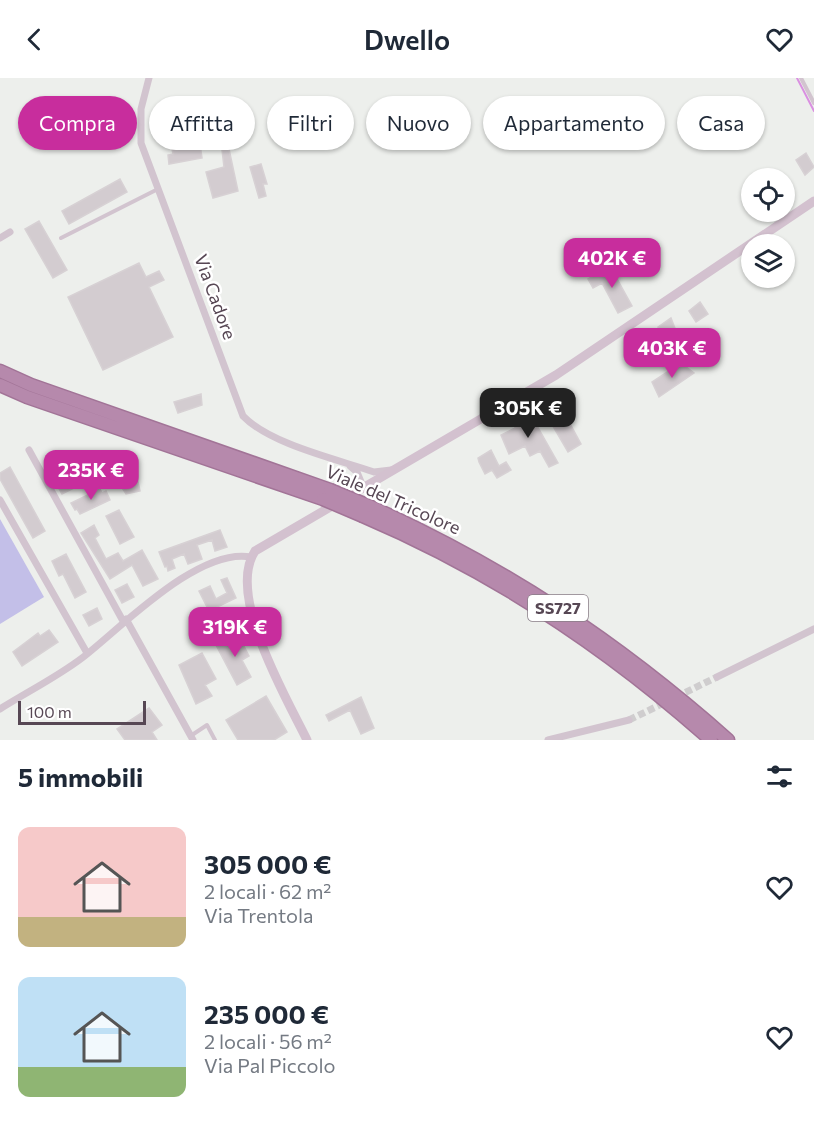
<!DOCTYPE html>
<html lang="it">
<head>
<meta charset="utf-8">
<style>
  body { margin:0; font-family:Commissioner,sans-serif; background:#f6f6f7; color:#1f2937; height:100vh; display:flex; flex-direction:column; font-size:22px; white-space:nowrap }
  * { box-sizing:border-box; margin:0 }
  p { font-size:20px; color:#747a83 }
  .icon { flex:none; width:33px; height:33px; fill:none; stroke:currentColor; stroke-width:2; stroke-linecap:round; stroke-linejoin:round }
  .map { position:relative; height:662px; overflow:hidden }
  .panel { display:flex; flex-direction:column; background:#fff; flex:1 }
  .panel>* { flex:none }
  .top-card { position:absolute; left:18px; top:18px; width:778px; height:54px; display:flex; gap:12px }
  .tools { position:absolute; left:741px; top:90px; display:grid; gap:12px }
  .tools a { display:grid; place-items:center; width:54px; height:54px; border-radius:50%; background:#fff; box-shadow:0 2px 4px #0004; font-size:30px }
  .scale { position:absolute; left:18px; bottom:15px; width:128px; box-sizing:border-box; padding-left:6px; border:3px solid #574754; border-top:0; font-size:16px; line-height:21px; white-space:nowrap; color:#574754; -webkit-text-stroke:4px #fff; paint-order:stroke }
  .price { position:absolute; translate:-50% -51px; padding:0 14px; border-radius:12px; background:#c82d9d; color:#fff; font-size:20px; line-height:39px; filter:drop-shadow(0 2px 3px #0008) }
  .price::after { content:''; position:absolute; left:50%; top:36px; width:18px; height:14px; margin-left:-9px; background:inherit; clip-path:polygon(0 0,100% 0,50% 100%) }
  .price.active { background:#222; color:#fff }
  ul { padding:0; list-style:none }
  li { display:flex; align-items:center; gap:18px; height:150px; padding:0 18px }
  li span { display:grid; place-items:center; flex:none; width:168px; height:120px; border-radius:12px; color:#555 }
  li>.icon { margin-inline-start:auto }
  span .icon { width:72px; height:72px; fill:#fffc; stroke-width:1 }
  li b { font-size:26px }
  h2 { display:flex; justify-content:space-between; align-items:center; height:72px; padding:0 18px; font-size:26px }
  .tag { padding:0 21px; border-radius:27px; background:#fff; box-shadow:0 2px 4px #0004; font-size:21px; line-height:54px }
  .tag.active { background:#c82d9d; color:#fff }
  header { display:flex; justify-content:space-between; align-items:center; height:78px; padding:0 18px; background:#fff; font-size:27px; font-weight:600 }
  .map>svg:first-child { display:block }
  .green { fill:#c3bfe8 }
  .lines { fill:none; stroke-linecap:round; stroke-linejoin:round }
  .stream { stroke:#da90e1; stroke-width:2 }
  .building { fill:#d3ccd0; stroke:#d7d1d4; stroke-width:1.5 }
  .street-tunnel { stroke:#cfcdce; stroke-width:7; stroke-dasharray:7 3.5; stroke-linecap:butt }
  .highway-casing { stroke:#a27497; stroke-width:15 }
  .lane { stroke:#d2c4cf; stroke-width:4 }
  .street { stroke:#d2c4cf; stroke-width:7 }
  .secondary { stroke:#d3c1cf; stroke-width:9 }
  .highway { stroke:#b689ac; stroke-width:12 }
  .highway-bridge-casing { stroke:#a27497; stroke-width:15; stroke-linecap:butt }
  .highway-bridge { stroke:#b689ac; stroke-width:12 }
  .labels { text-anchor:middle; stroke-width:5; stroke-linejoin:round; paint-order:stroke }
  .shield { fill:#fff; stroke:#897e87; stroke-width:1.5 }
  .shield-label { font-size:16px; font-weight:bold; fill:#574754 }
  .street-label { font-size:18px; fill:#574754; stroke:#fff }
</style>
</head>
<body>
<header><svg class="icon" aria-label="back" viewBox="0 0 24 24"><path d="M15 5l-7 7 7 7"/></svg>Dwello<svg class="icon" aria-label="heart" viewBox="0 0 24 24"><path d="M12 20l-8-8c-3-5 5-10 8-4 3-6 11-1 8 4z"/></svg></header>
<div class="map">
<svg width="814" height="662" viewBox="0 0 814 662">
  <rect width="100%" height="100%" fill="#edefec"/>
  <path class="green" d="M0,441L44,519L0,546Z"/>
  <g class="lines">
    <path class="stream" d="M797,0L814,33"/>
  </g>
  <path class="building" d="M200,66L202,80L169,86L168,77L173,76L172,71Z
    M229,71L238,113L213,120L206,94L224,89L222,72Z
    M806,75L814,89L805,97L796,82Z
    M261,86L267,106H263L266,118L259,120L250,89Z
    M120,101L127,114L69,146L62,133Z
    M39,143L67,192L53,200L25,151Z
    M139,185L146,199L159,193L164,202L149,209L173,259L103,292L68,219Z
    M610,188L632,228L618,235L602,205L593,210L588,201Z
    M700,224L708,236L696,244L689,233Z
    M671,240L678,258L672,262L658,249Z
    M648,260L666,274L658,285L638,272Z
    M681,285L694,295L659,319L652,304Z
    M558,315L563,325L560,327L581,366L568,374L540,326Z
    M201,316L202,327L178,335L174,324Z
    M527,330L558,385L549,389L540,373L530,378L525,368L509,376L501,357L515,350L514,346L524,342L520,334Z
    M491,372L499,388L506,384L511,392L497,400L492,392L485,396L479,384L478,380Z
    M132,376L140,413L126,416L119,405L129,403L121,379Z
    M10,389L45,453L33,460L0,401V395Z
    M79,390L86,404L62,416L54,402Z
    M100,411L102,415L106,413L110,422L80,436L77,431L75,432L71,425Z
    M119,432L134,459L120,466L106,438Z
    M94,447L99,457L95,460L106,481L118,475L123,483L142,472L158,501L143,508L132,487L110,501L81,455Z
    M220,452L227,469L215,473L212,462L197,467L202,481L188,486L184,476L172,481L175,490L168,493L167,488L165,489L159,474Z
    M66,476L86,514L75,520L63,496L59,498L52,483Z
    M227,500L236,520L209,533L199,513L210,508L216,521L227,515L221,502Z
    M127,506L134,519L122,525L115,512Z
    M97,530L102,541L89,548L83,537Z
    M49,552L58,564L22,588L13,574L38,555L40,558Z
    M237,555L249,578L242,582L251,599L237,607L216,567Z
    M202,575L216,601L205,607L212,618L196,626L179,587Z
    M266,618L287,654L274,662H238L226,642Z
    M361,619L374,650L361,656L350,632L329,643L326,637Z
    M149,630L162,647L152,654L157,662H125L117,651Z"/>
  <g class="lines">
    <path class="street-tunnel" d="M676,619L717,599
      M629,642L666,624"/>
    <defs>
      <path id="highway" d="M0,293L31,307L330,412
        M0,307L27,319L323,421
        M369,428C506,490 616,563 728,662
        M363,438C492,493 607,569 711,662"/>
    </defs>
    <use href="#highway" class="highway-casing"/>
    <path class="lane" d="M801,0L814,25
      M61,160L158,111
      M192,657L207,647L215,662"/>
    <path class="street" d="M149,0L141,31V65L243,338C270,366 336,381 374,394L391,392
      M0,160L10,154
      M29,372L123,543
      M350,388L357,394L364,411
      M0,422L87,575
      M126,541L193,662
      M717,599L814,551
      M0,631C27,614 57,599 82,580C121,550 198,469 251,479
      M548,662L629,642"/>
    <path class="secondary" d="M307,662C286,619 226,517 255,473L556,297L814,123"/>
    <use href="#highway" class="highway"/>
    <defs>
      <path id="highway-bridge" d="M330,412L369,428
        M323,421L363,438"/>
    </defs>
    <use href="#highway-bridge" class="highway-bridge-casing"/>
    <use href="#highway-bridge" class="highway-bridge"/>
  </g>
  <g class="labels">
    <rect class="shield" x="528" y="517" width="60" height="26" rx="4.5"/>
    <g class="shield-label">
      <text x="558" y="536">SS727</text>
    </g>
    <g class="street-label">
      <text transform="translate(215 219) rotate(70)" y="6">Via Cadore</text>
      <text transform="translate(393 422) rotate(24)" y="6">Viale del Tricolore</text>
    </g>
  </g>
</svg>
<div class="tools">
<a><svg class="icon" aria-label="locate" viewBox="0 0 24 24"><circle cx="12" cy="12" r="6"/><path d="M12 2v4M12 18v4M2 12h4M18 12h4"/></svg></a>
<a><svg class="icon" aria-label="layers" viewBox="0 0 24 24"><path d="M12 4l9 5-9 5-9-5zM3 14l9 5 9-5"/></svg></a>
</div>
<div class="scale">100 m</div>
<b class="price" style="left:612px;top:211px">402K €</b>
<b class="price" style="left:672px;top:301px">403K €</b>
<b class="price active" style="left:528px;top:361px">305K €</b>
<b class="price" style="left:91px;top:423px">235K €</b>
<b class="price" style="left:235px;top:580px">319K €</b>
<div class="top-card">
<a class="tag active">Compra</a>
<a class="tag">Affitta</a>
<a class="tag">Filtri</a>
<a class="tag">Nuovo</a>
<a class="tag">Appartamento</a>
<a class="tag">Casa</a>
</div>
</div>
<section class="panel">
<h2>5 immobili<svg class="icon" aria-label="filters" viewBox="0 0 24 24"><path d="M4 7h16M4 17h16"/><circle cx="9" cy="7" r="2"/><circle cx="15" cy="17" r="2"/></svg></h2>
<ul>
<li><span style="background:linear-gradient(#f6c9c9 75%,#c2b280 0)"><svg class="icon" aria-label="home" viewBox="0 0 24 24"><path d="M3 11l9-7 9 7M6 9v11h12V9"/></svg></span><div><b>305 000 €</b><p>2 locali · 62 m²</p><p>Via Trentola</p></div><svg class="icon" aria-label="heart" viewBox="0 0 24 24"><path d="M12 20l-8-8c-3-5 5-10 8-4 3-6 11-1 8 4z"/></svg></li>
<li><span style="background:linear-gradient(#bfe0f5 75%,#8fb573 0)"><svg class="icon" aria-label="home" viewBox="0 0 24 24"><path d="M3 11l9-7 9 7M6 9v11h12V9"/></svg></span><div><b>235 000 €</b><p>2 locali · 56 m²</p><p>Via Pal Piccolo</p></div><svg class="icon" aria-label="heart" viewBox="0 0 24 24"><path d="M12 20l-8-8c-3-5 5-10 8-4 3-6 11-1 8 4z"/></svg></li>
</ul>
</section>
</body>
</html>
